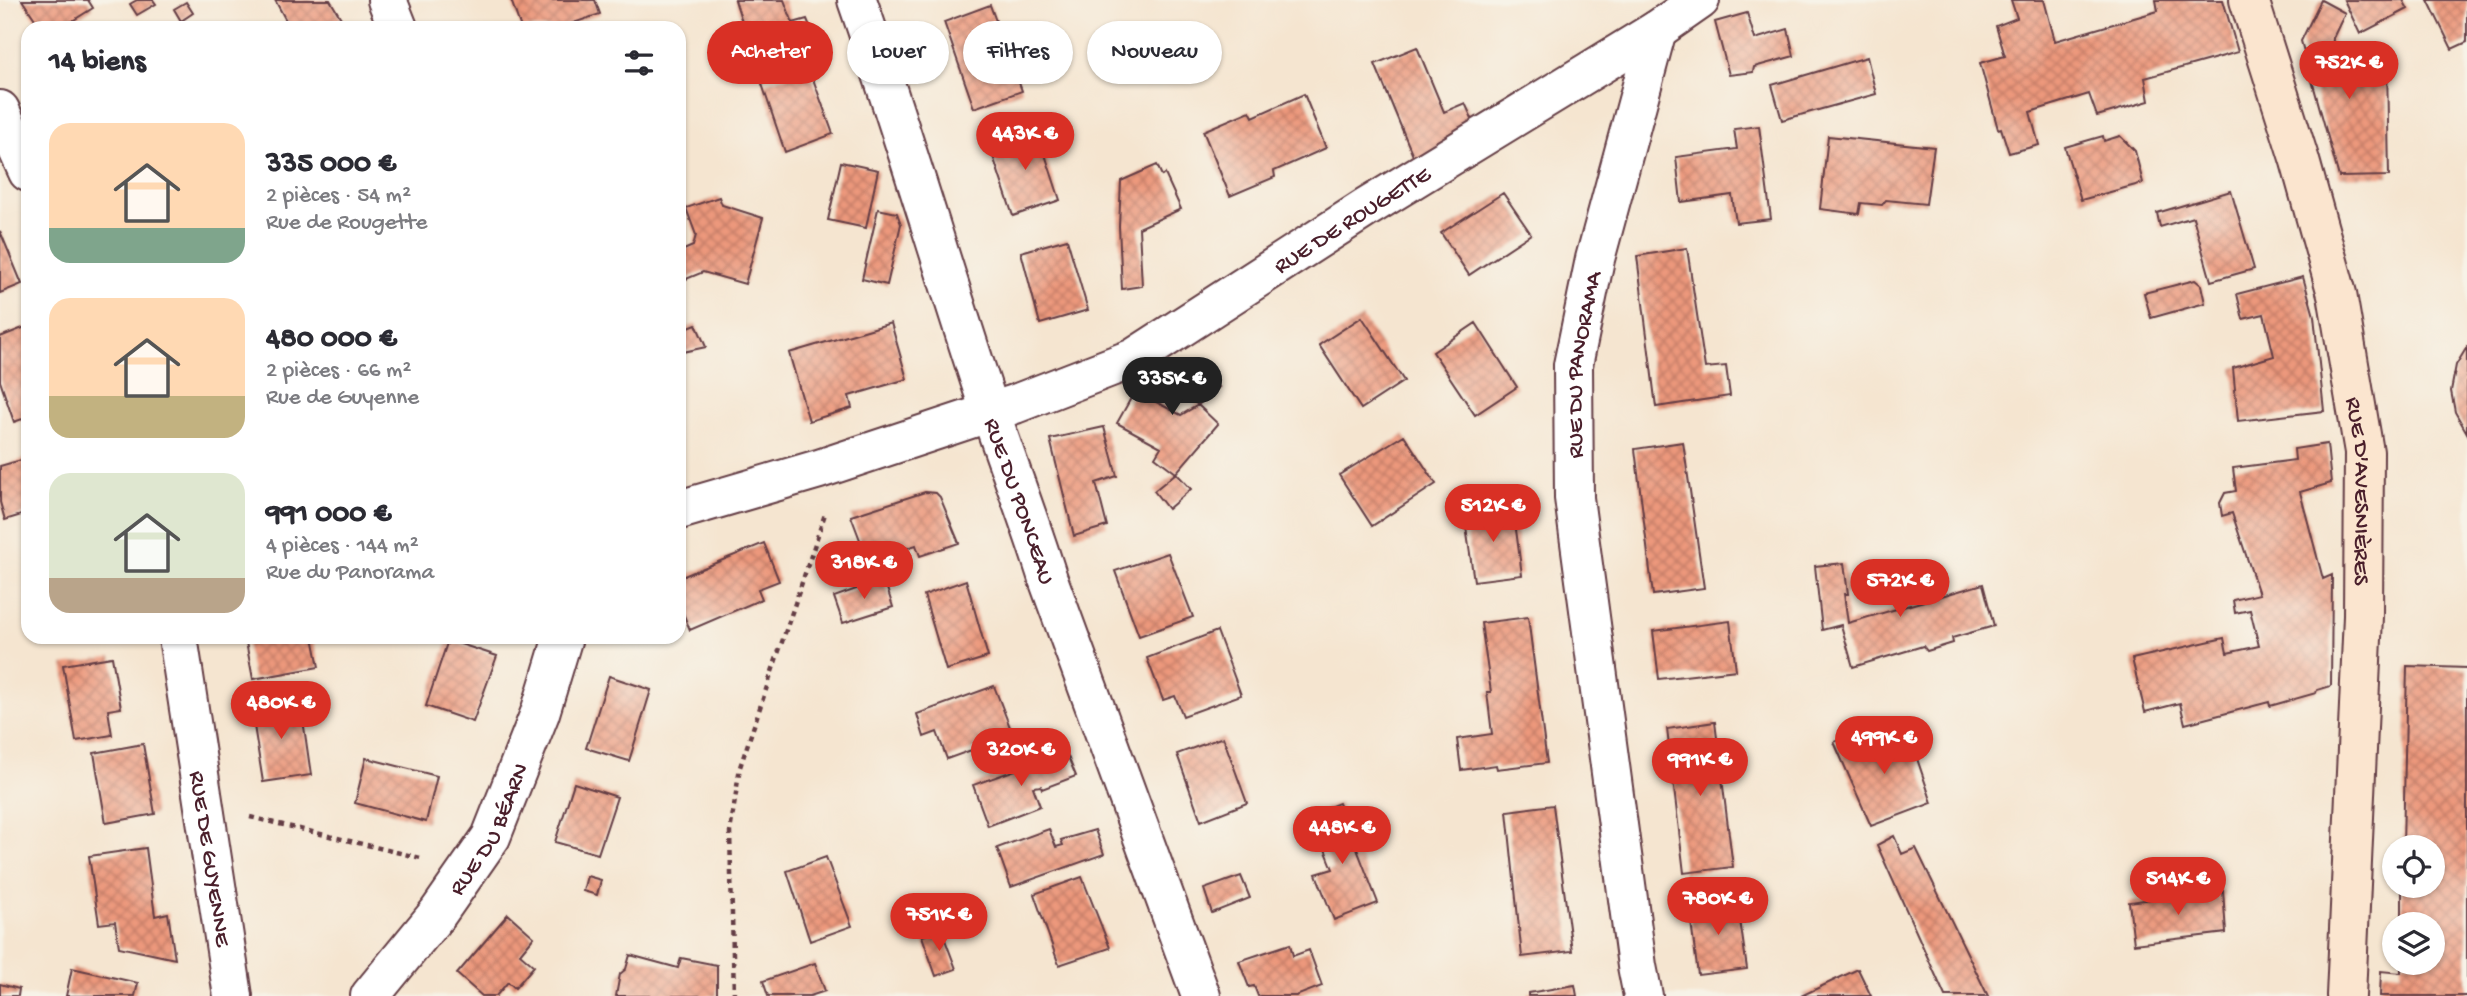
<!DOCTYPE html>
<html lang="fr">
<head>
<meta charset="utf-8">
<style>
  body { margin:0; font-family:"Gochi Hand",sans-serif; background:#f2f2f3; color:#2b2b33; height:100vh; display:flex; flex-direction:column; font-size:26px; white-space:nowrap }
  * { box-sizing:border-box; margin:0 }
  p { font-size:23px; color:#7c7c81 }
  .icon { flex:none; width:38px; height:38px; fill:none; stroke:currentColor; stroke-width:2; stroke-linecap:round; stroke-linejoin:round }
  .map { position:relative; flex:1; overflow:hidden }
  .panel { position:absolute; left:21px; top:21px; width:665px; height:623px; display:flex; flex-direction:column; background:#fff; border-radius:21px; box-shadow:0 2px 5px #0004 }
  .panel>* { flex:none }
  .top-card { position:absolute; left:707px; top:21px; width:665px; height:63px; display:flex; gap:14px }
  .buttons { position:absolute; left:2382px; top:835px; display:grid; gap:14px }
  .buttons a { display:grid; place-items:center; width:63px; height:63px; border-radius:50%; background:#fff; box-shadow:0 2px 5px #0004; font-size:35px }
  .price { position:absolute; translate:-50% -60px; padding:0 16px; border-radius:24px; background:#d93025; color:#fff; font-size:23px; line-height:46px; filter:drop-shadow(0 2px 4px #0008) }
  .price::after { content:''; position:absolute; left:50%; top:42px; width:21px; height:16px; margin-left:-10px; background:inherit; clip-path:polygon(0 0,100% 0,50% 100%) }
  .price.on { background:#222; color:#fff }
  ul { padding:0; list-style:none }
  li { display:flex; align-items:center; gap:21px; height:175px; padding:0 28px }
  li span { display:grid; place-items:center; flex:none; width:196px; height:140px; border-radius:21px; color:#555 }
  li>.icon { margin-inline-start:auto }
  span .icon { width:84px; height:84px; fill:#fffc; stroke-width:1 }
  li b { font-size:30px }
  h2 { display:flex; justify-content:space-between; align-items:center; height:84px; padding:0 28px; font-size:30px }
  .tag { padding:0 24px; border-radius:32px; background:#fff; box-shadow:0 2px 5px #0004; font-size:24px; line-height:63px }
  .tag.on { background:#d93025; color:#fff }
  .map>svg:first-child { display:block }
  .building { fill:url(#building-cross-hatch) }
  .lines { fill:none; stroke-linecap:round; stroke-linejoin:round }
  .street-casing { stroke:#643d44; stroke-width:42 }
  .secondary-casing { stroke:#643d44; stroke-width:42 }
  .path { stroke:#643d44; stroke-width:4.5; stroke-dasharray:5 5; stroke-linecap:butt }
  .street { stroke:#fff; stroke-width:38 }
  .secondary { stroke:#fbe5cf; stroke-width:38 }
  .labels { text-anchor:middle; stroke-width:5; stroke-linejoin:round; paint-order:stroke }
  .street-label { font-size:23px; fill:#4a1f2b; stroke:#f7f3e8 }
</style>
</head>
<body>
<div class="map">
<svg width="2467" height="996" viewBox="0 0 2467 996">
  <defs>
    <pattern id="building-cross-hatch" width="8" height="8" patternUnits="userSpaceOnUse" patternTransform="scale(1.75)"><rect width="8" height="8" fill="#ec987c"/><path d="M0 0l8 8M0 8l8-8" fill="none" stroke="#c17b66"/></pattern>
  </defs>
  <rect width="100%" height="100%" fill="#f7f3e8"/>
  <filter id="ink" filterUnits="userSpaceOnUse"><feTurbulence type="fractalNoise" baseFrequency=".0143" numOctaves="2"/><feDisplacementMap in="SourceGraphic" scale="14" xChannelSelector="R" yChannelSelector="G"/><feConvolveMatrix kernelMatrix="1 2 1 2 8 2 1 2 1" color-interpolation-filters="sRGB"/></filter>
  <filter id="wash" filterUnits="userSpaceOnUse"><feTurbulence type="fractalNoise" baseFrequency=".00686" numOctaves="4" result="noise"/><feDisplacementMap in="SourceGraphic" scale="28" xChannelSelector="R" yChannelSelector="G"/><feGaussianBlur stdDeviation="1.57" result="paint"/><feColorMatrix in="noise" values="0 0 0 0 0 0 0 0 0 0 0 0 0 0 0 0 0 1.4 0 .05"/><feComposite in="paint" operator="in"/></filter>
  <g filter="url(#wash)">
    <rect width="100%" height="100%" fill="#f5e5d0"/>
    <g id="blocks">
      <path class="building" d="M22,0H88L93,8L61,28H41Z
        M137,0H153L156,4L137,15L130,4Z
        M275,0H330L345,25L340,28H290Z
        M511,0H595L600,14L559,28H521Z
        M735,0H784L793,23L807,19L814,36L799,40L795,31L750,47Z
        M2011,0H2044L2055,41L2158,11L2156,0H2223L2238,52L2145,78L2149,101L2097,116L2089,94L2030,112L2039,145L2009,153L2001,128L1998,129L1980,63L2005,56L1996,26L2017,18Z
        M2321,0L2345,13L2333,38L2331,67L2387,66L2389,176L2339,177L2301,41Z
        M2344,0H2403L2408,9L2360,34Z
        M2428,0H2467V42L2452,49Z
        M186,2L193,13L181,21L174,9Z
        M990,5L1022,91L974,108L944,22Z
        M1747,13L1755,39L1788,29L1794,56L1754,67L1753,72L1729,75L1715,22Z
        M1417,47L1444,112L1465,103L1475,125L1416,163L1375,64Z
        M1867,57L1876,94L1782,120L1772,85Z
        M809,68L833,134L785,152L762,84Z
        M1304,94L1326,148L1274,171L1275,177L1230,196L1203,131L1250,111L1253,117Z
        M1759,126L1771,219L1736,223L1732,195L1681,202L1676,157L1737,149L1734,129Z
        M1036,127L1060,200L1013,216L989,144Z
        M1828,136L1934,147L1926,204L1886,200L1882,205L1861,203L1859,214L1820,209Z
        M2103,136L2104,141L2120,136L2135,151L2143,183L2081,200L2065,147Z
        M841,162L878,170L866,228L828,220Z
        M1157,165L1162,176L1165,174L1181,209L1139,228L1142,286L1122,289L1119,226L1121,181Z
        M2231,191L2254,269L2211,281L2193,217L2160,227L2157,213Z
        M1503,193L1531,234L1469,275L1441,233Z
        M719,197L722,205L763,218L745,284L703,272L679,282V252L693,246L696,235L686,208Z
        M878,209L897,213L901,224L887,285L862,279Z
        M0,231L22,284L0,293Z
        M1067,239L1088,310L1040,324L1021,252Z
        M1687,248L1705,368L1726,366L1730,396L1656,407L1637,256Z
        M2303,277L2314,316L2324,411L2238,421L2233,368L2274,356L2264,314L2243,319L2237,294Z
        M2195,280L2201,285L2205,303L2151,318L2144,293Z
        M1362,317L1404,381L1361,409L1319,345Z
        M891,323L907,379L849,396L852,408L809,421L789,353Z
        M1476,323L1517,387L1475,415L1433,352Z
        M696,324L706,347L683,352L686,328Z
        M28,326V417L14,422L0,381V337Z
        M2467,347V433L2455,412L2451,391L2456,365Z
        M1184,364L1219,387L1198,405L1218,424L1176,473L1155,457L1161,447L1117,423L1135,391L1181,415L1198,405L1173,387L1163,399L1146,389Z
        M1104,427L1117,476L1096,483L1107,526L1074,536L1050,439Z
        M1404,435L1436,484L1372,526L1339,475Z
        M1683,442L1704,588L1653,595L1635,449Z
        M2327,444L2331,483L2300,492L2323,579L2332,575L2331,686L2317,690L2316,693L2270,706L2269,702L2185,724L2180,703L2145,712L2132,659L2224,638L2227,653L2259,646L2250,610L2235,613L2233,600L2259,594L2232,513L2222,516L2220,503L2225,493L2236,491L2233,468L2295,460L2294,449Z
        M28,458V513L5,520L0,502V466Z
        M1176,473L1191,489L1168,509L1154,491Z
        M925,492L936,493L940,497L959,543L920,556L916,545L868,561L851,516Z
        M1513,507L1522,575L1474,581L1464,513Z
        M764,543L779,581L758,589L762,599L690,630L679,604V578Z
        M1168,553L1193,617L1139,636L1115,571Z
        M1844,563L1848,594H1844L1848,623L1983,584L1994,626L1952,638L1953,643L1927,651L1923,646L1853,667L1841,625L1822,630L1815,566Z
        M884,579L893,607L843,623L834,597Z
        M966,580L988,657L946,670L924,595Z
        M1528,617L1547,763L1497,769L1496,765L1461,770L1457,739L1492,734L1487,692H1491L1481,623Z
        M1730,621L1736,670L1659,679L1653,631Z
        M1217,631L1241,695L1183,716L1175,696L1163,700L1147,658Z
        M245,637H313L319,667L253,679Z
        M448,640L497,656L473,722L426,706Z
        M112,657L121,708L108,710L112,735L76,741L63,665Z
        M2407,666L2467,668V996H2380L2381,971L2401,973V962H2432V924H2402V886H2432V847H2403Z
        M609,676L651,690L629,761L586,748Z
        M994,686L1013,735L947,759L937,732L924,737L917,714Z
        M300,699L311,775L263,782L251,707Z
        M1715,722L1733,867L1684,873L1667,729Z
        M1869,728L1877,748L1910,738L1932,803L1871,826L1834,742Z
        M1223,737L1247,803L1201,821L1177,754Z
        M143,744L155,814L106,823L94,753Z
        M1066,752L1076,776L1042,789L1041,786L1033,787L1040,806L988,826L973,785Z
        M366,758L437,776L426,822L355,803Z
        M574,783L617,797L598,854L555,842Z
        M1339,803L1378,903L1334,920L1316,874L1333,869L1311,814Z
        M1553,805L1572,951L1522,957L1507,811Z
        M1049,829L1056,847L1063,845L1061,840L1095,830L1104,854L1011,887L997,848Z
        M1894,836L1902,854L1916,848L1988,996H1945L1877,845Z
        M146,848L155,916L168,913L175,959L119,947L115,922L99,924L89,856Z
        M826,857L852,926L810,941L787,871Z
        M587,876L601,880L597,895L583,891Z
        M1241,876L1250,898L1212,913L1204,889Z
        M1082,877L1110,948L1059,965L1034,894Z
        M2223,890L2226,933L2134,944L2129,902Z
        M1737,899L1747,969L1698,975L1689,906Z
        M508,914L534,937L520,954L534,966L515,988L508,982L496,996H482L457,974Z
        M941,929L956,969L936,976L922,936Z
        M1290,944L1293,956L1309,950L1322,986L1296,996H1258L1254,986L1249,987L1239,961Z
        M630,955L678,968L681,958L717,965V996H616L620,974L626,969Z
        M815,963L825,991L810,996H768L763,981Z
        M72,968L138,983L135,996H66Z
        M1858,969L1871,996H1801Z
        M0,984L19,989L18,996H0Z
        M1575,985L1577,996H1528V993Z"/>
    </g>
  </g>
  <g filter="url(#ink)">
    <use href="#blocks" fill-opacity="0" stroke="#643d44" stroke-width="2"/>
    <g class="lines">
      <defs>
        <g id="street">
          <path d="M387,0L398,28"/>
          <path id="s1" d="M857,0C904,135 944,273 989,408C1008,465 1030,521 1048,579L1201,996"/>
          <path d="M0,110L28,172"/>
          <path id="s2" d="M679,510L819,469L1015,404L1134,358L1366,208L1657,30L1700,0"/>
          <path id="s3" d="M178,637L233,996"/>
          <path id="s4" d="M370,996L438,913L491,837L540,713L563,637"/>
          <path id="s5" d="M1643,996L1637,966L1574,498L1573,365L1595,259L1657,30"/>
        </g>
        <g id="secondary">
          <path id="s6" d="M2249,0L2300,161L2337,294L2364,452L2363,616L2346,996"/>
        </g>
      </defs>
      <use href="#street" class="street-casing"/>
      <use href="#secondary" class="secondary-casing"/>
      <path class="path" d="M250,817L425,859
        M734,996L730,832L740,767L826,511"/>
      <use href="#street" class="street"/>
      <use href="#secondary" class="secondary"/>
    </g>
  </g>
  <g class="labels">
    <g class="street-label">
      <text dy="8" stroke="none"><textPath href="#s2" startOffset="738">RUE DE ROUGETTE</textPath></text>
      <text dy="8" stroke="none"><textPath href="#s5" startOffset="637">RUE DU PANORAMA</textPath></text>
      <text dy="8" stroke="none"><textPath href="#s6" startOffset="506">RUE D'AVESNIÈRES</textPath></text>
      <text dy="8" stroke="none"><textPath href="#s1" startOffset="527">RUE DU PONCEAU</textPath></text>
      <text dy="8" stroke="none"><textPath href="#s4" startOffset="206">RUE DU BÉARN</textPath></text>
      <text dy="8" stroke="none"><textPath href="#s3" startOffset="224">RUE DE GUYENNE</textPath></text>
    </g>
  </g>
</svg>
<div class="buttons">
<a><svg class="icon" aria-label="locate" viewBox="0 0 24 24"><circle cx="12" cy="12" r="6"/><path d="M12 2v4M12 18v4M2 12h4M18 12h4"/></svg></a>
<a><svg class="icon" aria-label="layers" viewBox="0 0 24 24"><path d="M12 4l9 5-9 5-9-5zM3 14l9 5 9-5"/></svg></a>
</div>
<b class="price" style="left:2349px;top:101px">752K €</b>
<b class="price" style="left:1025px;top:172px">443K €</b>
<b class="price on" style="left:1172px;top:417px">335K €</b>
<b class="price" style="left:1493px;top:544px">512K €</b>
<b class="price" style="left:864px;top:601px">318K €</b>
<b class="price" style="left:1900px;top:619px">572K €</b>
<b class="price" style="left:281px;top:741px">480K €</b>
<b class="price" style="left:1884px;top:776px">499K €</b>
<b class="price" style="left:1021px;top:788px">320K €</b>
<b class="price" style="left:1700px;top:798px">991K €</b>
<b class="price" style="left:1342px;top:866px">448K €</b>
<b class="price" style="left:2178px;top:917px">514K €</b>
<b class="price" style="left:1718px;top:937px">780K €</b>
<b class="price" style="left:939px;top:953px">751K €</b>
<div class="top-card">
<a class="tag on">Acheter</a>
<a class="tag">Louer</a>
<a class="tag">Filtres</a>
<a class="tag">Nouveau</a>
</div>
<section class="panel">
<h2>14 biens<svg class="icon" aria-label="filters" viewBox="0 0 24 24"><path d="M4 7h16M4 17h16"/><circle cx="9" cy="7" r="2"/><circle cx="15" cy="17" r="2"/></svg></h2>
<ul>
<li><span style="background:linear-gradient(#ffd9b3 75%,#7fa58c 0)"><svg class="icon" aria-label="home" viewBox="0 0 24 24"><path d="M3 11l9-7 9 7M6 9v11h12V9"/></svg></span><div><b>335 000 €</b><p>2 pièces · 54 m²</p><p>Rue de Rougette</p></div></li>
<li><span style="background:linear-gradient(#ffd9b3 70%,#c2b280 0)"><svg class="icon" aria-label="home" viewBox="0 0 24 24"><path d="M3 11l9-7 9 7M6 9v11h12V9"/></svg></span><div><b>480 000 €</b><p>2 pièces · 66 m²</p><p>Rue de Guyenne</p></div></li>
<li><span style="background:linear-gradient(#dfe7d0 75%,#b9a48a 0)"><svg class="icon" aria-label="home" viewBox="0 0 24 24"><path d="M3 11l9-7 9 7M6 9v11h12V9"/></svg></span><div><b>991 000 €</b><p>4 pièces · 144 m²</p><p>Rue du Panorama</p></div></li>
</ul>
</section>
</div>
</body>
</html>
